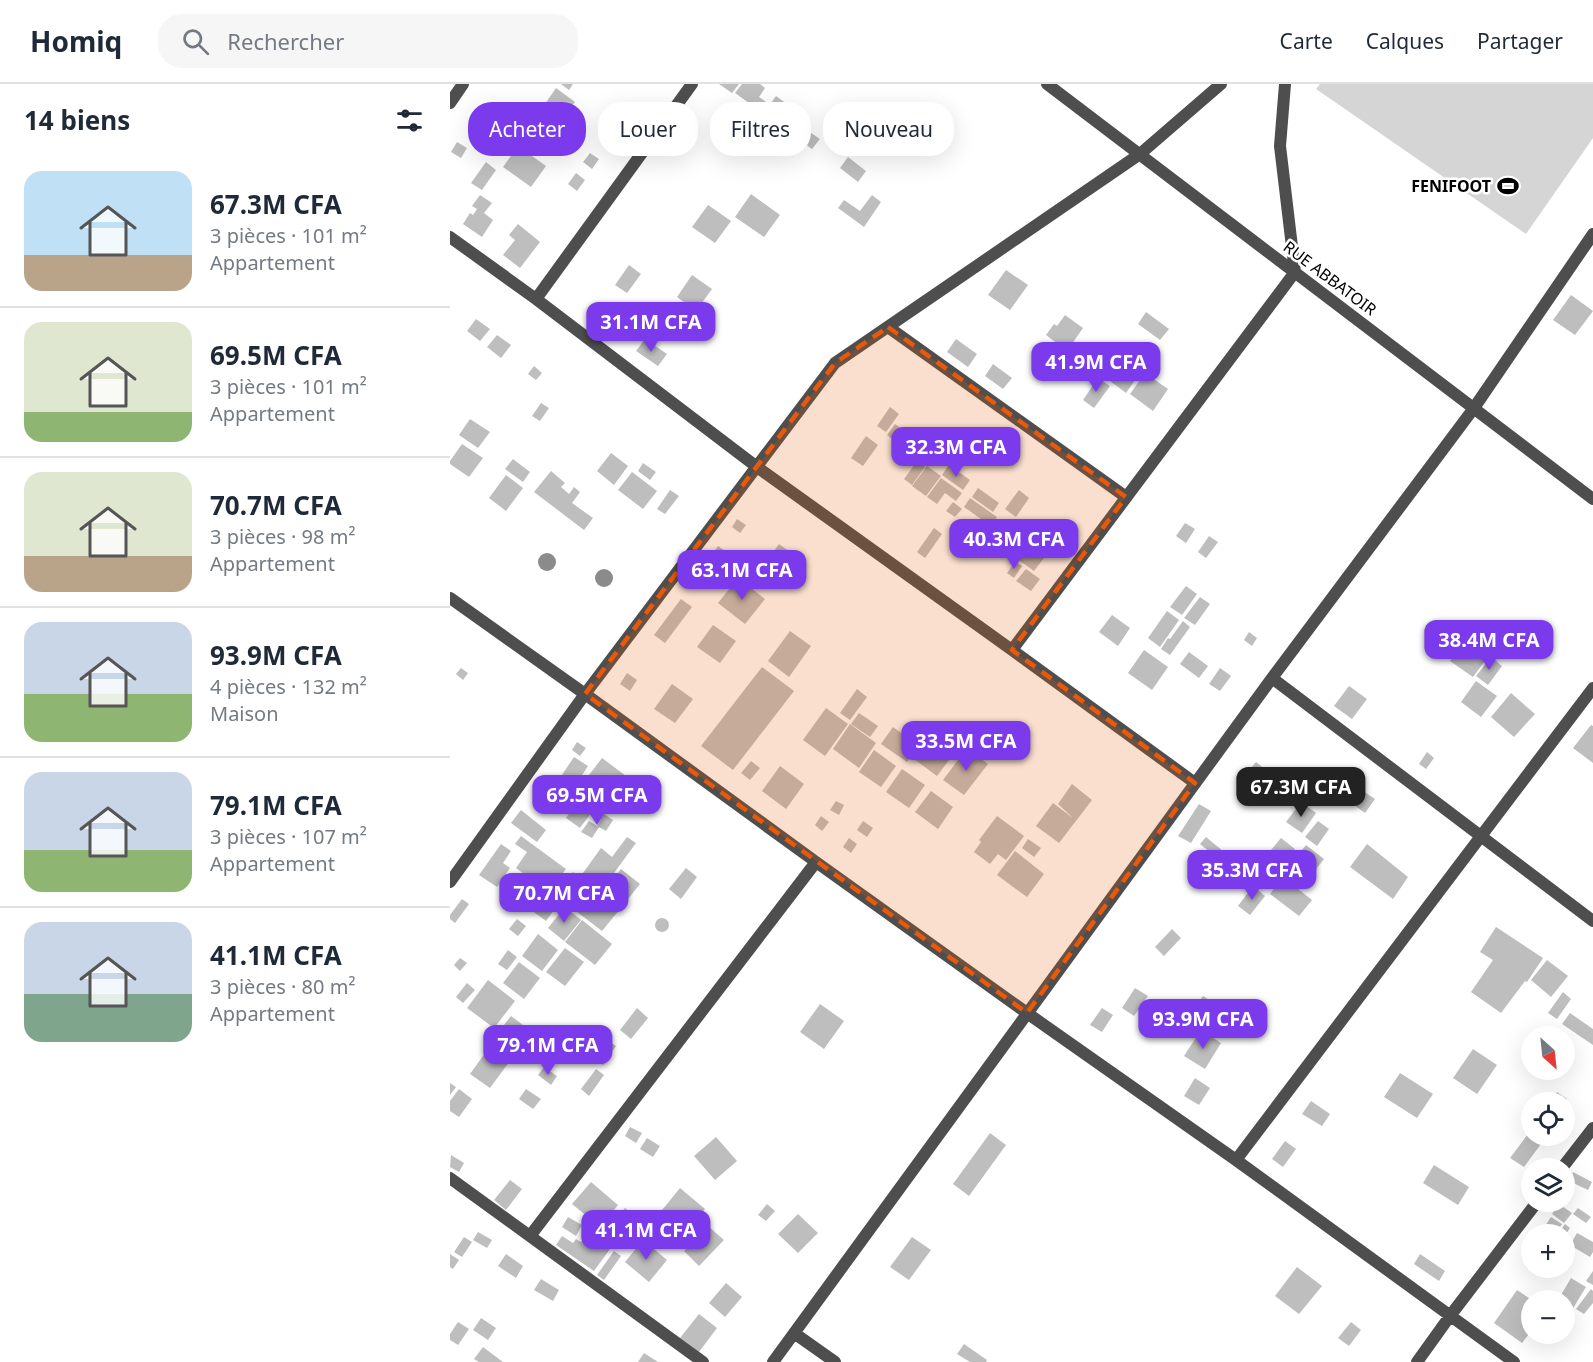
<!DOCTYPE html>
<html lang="fr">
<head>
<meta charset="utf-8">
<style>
  body { margin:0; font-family:"Noto Sans",sans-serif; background:#f6f6f7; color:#1f2937; height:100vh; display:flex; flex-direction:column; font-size:22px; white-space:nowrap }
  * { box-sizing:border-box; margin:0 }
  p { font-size:20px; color:#747a83 }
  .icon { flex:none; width:33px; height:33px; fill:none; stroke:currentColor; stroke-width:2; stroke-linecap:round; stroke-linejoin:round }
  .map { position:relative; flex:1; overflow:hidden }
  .side { display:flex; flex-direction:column; background:#fff; width:450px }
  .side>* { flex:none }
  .banner { position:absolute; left:18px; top:18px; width:570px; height:54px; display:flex; gap:12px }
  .needle { width:39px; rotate:153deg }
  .tools { position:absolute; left:1071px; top:942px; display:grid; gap:12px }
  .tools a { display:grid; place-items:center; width:54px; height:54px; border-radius:50%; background:#fff; box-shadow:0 6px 24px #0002; font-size:30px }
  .price { position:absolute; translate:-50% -51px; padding:0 14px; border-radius:12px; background:#7c3aed; color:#fff; font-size:20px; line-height:39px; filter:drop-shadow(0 2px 3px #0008) }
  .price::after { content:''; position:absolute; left:50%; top:36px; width:18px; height:14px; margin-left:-9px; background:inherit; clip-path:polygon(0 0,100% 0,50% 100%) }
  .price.active { background:#222; color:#fff }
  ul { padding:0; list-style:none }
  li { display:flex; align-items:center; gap:18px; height:150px; padding:0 24px }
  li+li { border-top:2px solid #e0e1e3 }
  li span { display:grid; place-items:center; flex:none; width:168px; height:120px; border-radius:18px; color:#555 }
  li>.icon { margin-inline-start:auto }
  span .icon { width:72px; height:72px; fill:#fffc; stroke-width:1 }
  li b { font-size:26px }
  h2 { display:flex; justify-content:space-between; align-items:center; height:72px; padding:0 24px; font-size:26px }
  .tag { padding:0 21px; border-radius:24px; background:#fff; box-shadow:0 6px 24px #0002; font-size:21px; line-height:54px }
  .tag.active { background:#7c3aed; color:#fff }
  header { display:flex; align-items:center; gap:36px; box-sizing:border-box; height:84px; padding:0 30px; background:#fff; border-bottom:2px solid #e0e1e3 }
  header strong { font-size:28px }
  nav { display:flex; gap:33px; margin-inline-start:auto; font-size:21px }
  .search { width:420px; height:54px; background:#f6f6f7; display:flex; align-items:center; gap:15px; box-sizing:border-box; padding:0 21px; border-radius:24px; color:#747a83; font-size:22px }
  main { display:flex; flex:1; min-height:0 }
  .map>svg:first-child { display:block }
  .green { fill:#d5d5d5 }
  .building { fill:#bebebe }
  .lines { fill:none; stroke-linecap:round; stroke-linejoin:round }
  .minor { stroke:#4e4e4e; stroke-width:12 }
  .tree { fill:#8b8b8b }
  .marked { fill:#e8590c; fill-opacity:0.2; stroke:#e8590c; stroke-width:4.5; stroke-dasharray:12 8; stroke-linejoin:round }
  .labels { text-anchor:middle; stroke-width:5; stroke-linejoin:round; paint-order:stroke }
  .poi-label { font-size:16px; font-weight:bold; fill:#000; stroke:#fff; text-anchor:end }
  .street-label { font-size:16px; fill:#000; stroke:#fff }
</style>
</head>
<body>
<header>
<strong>Homiq</strong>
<div class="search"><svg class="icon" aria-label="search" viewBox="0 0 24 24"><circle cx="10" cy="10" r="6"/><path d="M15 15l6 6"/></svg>Rechercher</div>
<nav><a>Carte</a><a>Calques</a><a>Partager</a></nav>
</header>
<main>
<section class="side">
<h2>14 biens<svg class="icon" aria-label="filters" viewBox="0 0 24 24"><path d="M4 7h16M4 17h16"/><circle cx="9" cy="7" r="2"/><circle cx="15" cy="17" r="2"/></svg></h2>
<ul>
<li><span style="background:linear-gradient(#bfe0f5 70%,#b9a48a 0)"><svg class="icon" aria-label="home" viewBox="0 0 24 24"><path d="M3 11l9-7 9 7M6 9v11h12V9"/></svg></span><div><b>67.3M CFA</b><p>3 pièces · 101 m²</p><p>Appartement</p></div></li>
<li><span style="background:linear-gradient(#dfe7d0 75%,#8fb573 0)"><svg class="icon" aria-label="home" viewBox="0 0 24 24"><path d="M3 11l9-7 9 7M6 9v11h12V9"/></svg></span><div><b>69.5M CFA</b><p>3 pièces · 101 m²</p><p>Appartement</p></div></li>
<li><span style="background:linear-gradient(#dfe7d0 70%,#b9a48a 0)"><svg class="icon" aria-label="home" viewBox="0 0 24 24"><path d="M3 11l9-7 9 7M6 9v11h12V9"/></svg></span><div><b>70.7M CFA</b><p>3 pièces · 98 m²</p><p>Appartement</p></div></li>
<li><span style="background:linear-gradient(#c9d6e8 60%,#8fb573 0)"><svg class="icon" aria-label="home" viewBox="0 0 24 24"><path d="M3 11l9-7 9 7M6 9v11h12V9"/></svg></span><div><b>93.9M CFA</b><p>4 pièces · 132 m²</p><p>Maison</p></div></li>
<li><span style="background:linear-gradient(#c9d6e8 65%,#8fb573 0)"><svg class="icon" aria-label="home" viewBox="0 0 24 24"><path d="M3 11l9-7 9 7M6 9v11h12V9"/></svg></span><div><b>79.1M CFA</b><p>3 pièces · 107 m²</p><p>Appartement</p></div></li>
<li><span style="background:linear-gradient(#c9d6e8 60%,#7fa58c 0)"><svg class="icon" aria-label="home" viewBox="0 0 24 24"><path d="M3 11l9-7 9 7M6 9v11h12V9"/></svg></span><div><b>41.1M CFA</b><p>3 pièces · 80 m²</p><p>Appartement</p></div></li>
</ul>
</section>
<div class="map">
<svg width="1143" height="1278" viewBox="0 0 1143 1278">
  <rect width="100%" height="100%" fill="#fff"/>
  <path class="green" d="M870,0H1143V54L1076,150L866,5Z"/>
  <path class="building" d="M111,0H123L119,6Z
    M269,0H289L282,9Z
    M292,0H310L315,4L309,13L319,20L313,29L285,9Z
    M106,4L125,18L106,43L88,30Z
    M326,12L348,28L335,46L313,30Z
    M80,39L92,47L84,56L73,49Z
    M351,42L370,55L362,65L344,52Z
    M110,47L121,55L111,69L100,61Z
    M7,58L17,64L11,74L1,68Z
    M68,62L96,82L81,103L53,83Z
    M140,69L149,75L142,85L133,78Z
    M398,73L416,87L408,98L390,84Z
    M36,78L46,86L32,106L21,99Z
    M126,89L135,96L127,107L118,100Z
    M301,110L330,131L314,153L285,133Z
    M30,111L42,119L34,129L43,136L32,153L13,140L20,129L23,131L27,125L22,122Z
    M422,111L431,118L414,143L388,124L394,116L410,127Z
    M258,121L281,137L265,159L242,143Z
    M68,140L90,158L70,184L53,171L65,156L59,151Z
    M179,181L191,190L177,209L165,201Z
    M556,186L578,201L560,226L538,211Z
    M242,191L262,205L246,227L227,213Z
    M1121,211L1143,227L1125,251L1103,236Z
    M696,228L719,245L710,256L688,240Z
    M615,231L633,244L617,267L596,251L604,240L607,242Z
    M26,235L40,245L30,257L17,247Z
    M47,251L61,261L51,274L37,263Z
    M195,255L217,270L208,282L186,267Z
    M506,255L527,270L518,283L497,268Z
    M668,269L692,286L676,309L652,291Z
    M543,280L562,294L553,305L535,292Z
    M84,282L92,289L86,296L78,290Z
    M695,289L718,305L703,327L680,310Z
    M648,294L660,302L644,324L633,316Z
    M91,319L99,324L90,337L82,332Z
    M440,323L449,330L436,348L427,342Z
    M20,335L40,348L28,364L9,351Z
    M445,340L464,353L456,365L437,351Z
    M416,352L428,361L413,382L401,374Z
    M12,360L33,374L19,393L0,380V377Z
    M161,369L178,382L164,401L147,387Z
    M63,375L80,388L73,398L55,385Z
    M467,377L475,383L462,401L454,395Z
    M193,379L206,388L200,396L188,387Z
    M499,381L520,396L513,406L492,391Z
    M477,382L491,392L476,412L462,402Z
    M101,387L115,399L111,403L119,410L124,403L130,408L122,419L143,434L134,446L84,408Z
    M182,388L207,407L193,425L168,406Z
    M56,391L73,404L56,427L39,414Z
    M491,394L512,409L506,417L495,409L487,420L477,413Z
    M528,404L549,419L543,428L522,413Z
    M220,406L229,412L215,430L207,425Z
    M569,406L579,414L566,433L555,425Z
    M520,414L547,433L541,442L514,423Z
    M503,418L512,425L505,433L496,427Z
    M287,435L296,441L290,449L282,443Z
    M735,439L745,445L736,459L726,452Z
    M484,444L492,450L475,474L467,468Z
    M526,449L534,455L523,470L515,465Z
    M759,452L768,458L756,474L748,468Z
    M578,457L597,470L584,487L566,474Z
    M329,460L347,473L335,491L316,478Z
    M268,462L285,474L278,484L261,473Z
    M565,478L572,482L564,494L557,489Z
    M576,485L590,495L581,507L566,497Z
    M288,494L315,515L295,540L268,519Z
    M736,502L747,510L732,531L720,523Z
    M750,513L760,520L745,541L734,534Z
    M231,515L242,523L215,559L204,551Z
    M717,527L729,536L710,563L698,554Z
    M662,531L680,544L668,562L649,548Z
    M733,537L740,543L720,571L711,565L718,554L720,555Z
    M263,541L286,557L270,579L247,563Z
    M1004,545L1016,553L999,575L988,566Z
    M340,547L361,562L339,593L318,577Z
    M799,548L807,554L802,562L794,556Z
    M1018,553L1040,570L1023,593L1000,577Z
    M694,566L718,583L702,606L678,589Z
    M739,568L758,582L749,594L730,580Z
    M1041,573L1052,582L1038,601L1026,592Z
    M312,583L344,607L283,686L251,662Z
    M11,584L18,589L13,596L6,590Z
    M770,584L781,592L770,607L759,600Z
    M177,589L187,596L180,607L170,600Z
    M1026,597L1047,612L1031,633L1011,618Z
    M222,600L243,615L225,639L204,625Z
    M899,602L917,615L902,635L884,622Z
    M407,605L417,613L400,636L390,629Z
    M1061,609L1085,630L1064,653L1041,633Z
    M376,624L398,640L375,672L353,656Z
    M409,629L428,642L420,653L401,640Z
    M491,639L514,656L487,692L464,675Z
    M400,640L426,659L409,684L383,665Z
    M1141,641L1143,642V679L1123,664Z
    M443,643L469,662L457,678L431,660Z
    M127,658L136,664L130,672L122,666Z
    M517,664L538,680L514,711L493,696Z
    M424,666L446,682L431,703L409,688Z
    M977,668L984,674L976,685L969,680Z
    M124,673L138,682L117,714L103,704Z
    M152,674L192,704L186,713L176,706L168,718L136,695Z
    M301,677L310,684L300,696L291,689Z
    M806,678L828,696L811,716L789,698Z
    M330,682L354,700L336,725L312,707Z
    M452,685L475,701L459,724L436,708Z
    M622,700L642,716L609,759L586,742L603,719L623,734L608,720Z
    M481,707L503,723L488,745L465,728Z
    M913,707L925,715L915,729L904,721Z
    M129,715L144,725L130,744L116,734Z
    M386,717L394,721L389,731L380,726Z
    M851,718L866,729L852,749L836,738Z
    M749,720L761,727L741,759L728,752Z
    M71,726L96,746L87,758L61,739Z
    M154,730L163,736L156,747L149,743L142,754L131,748L139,737L147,742Z
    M371,732L379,738L372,747L365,741Z
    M547,732L574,752L556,776L548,770L540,780L524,768L531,758L529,756Z
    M413,737L423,744L417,753L407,746Z
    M868,737L879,745L867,762L855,753Z
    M71,752L116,785L98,808L66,784L77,768L65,760Z
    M177,753L186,759L153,804L133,789L151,764L162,773Z
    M756,753L773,767L767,774L750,760Z
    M399,754L407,760L401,769L393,763Z
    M831,754L845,765L835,777L821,766Z
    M578,755L591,764L584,773L572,764Z
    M51,760L61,767L53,779L60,784L47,803L29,791Z
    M917,760L958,793L943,815L900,783Z
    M856,761L874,775L852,803L834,789Z
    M565,767L594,790L577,813L547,791Z
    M816,768L830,779L811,801L798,790Z
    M236,784L247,793L231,815L219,805Z
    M171,785L190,800L174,820L155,806Z
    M123,788L170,825L152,847L105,811Z
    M833,793L862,816L849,832L820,810Z
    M82,799L109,819L96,837L69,817Z
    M803,802L815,812L800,831L788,822Z
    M12,815L19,820L5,839L0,835V831Z
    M115,823L131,836L114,857L98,844Z
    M205 841a7 7 0 1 1 14 0a7 7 0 1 1-14 0Z
    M67,835L76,842L68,852L59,845Z
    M132,836L162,860L145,881L115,858Z
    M1046,843L1093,874L1077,898L1075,897L1051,929L1021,908L1043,876L1030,868Z
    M722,845L731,854L714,872L705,863Z
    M88,850L108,866L92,887L72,872Z
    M115,864L134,878L115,902L96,888Z
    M58,866L67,873L57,886L48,880Z
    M10,874L17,879L10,887L4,881Z
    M1097,876L1118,892L1101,913L1081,896Z
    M69,878L90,894L74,915L53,899Z
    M38,896L65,917L44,944L17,924Z
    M17,899L25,906L13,919L6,913Z
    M685,904L698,912L684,932L672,924Z
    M1113,908L1121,915L1107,935L1098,929Z
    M753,912L780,929L768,948L740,930Z
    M370,920L394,937L374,965L350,948Z
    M187,924L198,934L181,955L170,946Z
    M652,924L663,931L652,948L640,941Z
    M1120,929L1143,945V961L1112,940Z
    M61,932L81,947L70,961L50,946Z
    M751,946L771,959L755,985L734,972Z
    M48,951L68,966L40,1004L20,990Z
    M156,955L166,962L153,981L142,973Z
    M1023,965L1047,981L1027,1010L1003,994Z
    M94,983L107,992L101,1001L88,991Z
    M146,985L154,991L139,1012L131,1005Z
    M950,989L983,1010L967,1034L934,1013Z
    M745,994L760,1004L749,1021L734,1012Z
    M0,999L6,1003L0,1011Z
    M9,1005L22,1015L9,1033L0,1027V1017Z
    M76,1005L91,1015L83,1025L69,1015Z
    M1107,1008L1117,1015L1114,1018H1099Z
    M861,1017L880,1030L872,1042L852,1030Z
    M180,1043L192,1049L186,1059L175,1052Z
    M540,1049L556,1061L519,1112L503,1100Z
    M1078,1050L1091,1060L1074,1083L1060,1074Z
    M266,1053L287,1077L265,1096L244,1072Z
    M197,1054L210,1062L203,1073L190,1065Z
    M835,1057L846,1065L833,1083L822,1075Z
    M1,1071L14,1079L9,1088L0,1083Z
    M984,1081L1019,1103L1008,1121L973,1099Z
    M1123,1088L1142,1098L1138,1106L1119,1097Z
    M60,1096L72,1105L56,1126L44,1116Z
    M141,1098L168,1121L150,1143L122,1120Z
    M230,1104L255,1125L224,1162L199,1142Z
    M317,1120L325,1127L316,1137L308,1131Z
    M1109,1120L1122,1129L1114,1139L1102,1130Z
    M175,1124L187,1133L170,1154L159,1144Z
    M1128,1124L1141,1133L1136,1139L1123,1130Z
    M348,1130L368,1149L348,1169L328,1150Z
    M118,1133L132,1141L126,1152L112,1143Z
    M1101,1133L1112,1140L1106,1149L1095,1142Z
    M1115,1140L1120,1144L1116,1150H1108Z
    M258,1142L274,1156L249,1182L234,1167Z
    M28,1148L42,1156L37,1164L23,1156Z
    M137,1149L160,1165L144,1187L106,1161L112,1152L123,1159L126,1155L131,1158Z
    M1127,1149L1143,1158V1168L1140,1173L1120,1161Z
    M14,1153L22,1158L12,1173L4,1168Z
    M462,1153L481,1166L459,1196L440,1183Z
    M193,1156L217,1176L199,1198L175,1178Z
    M1082,1160V1174L1075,1170Z
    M164,1167L171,1172L154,1196L147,1191Z
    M0,1170L9,1176L3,1185L0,1183Z
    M56,1170L73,1182L66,1194L48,1182Z
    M970,1170L995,1187L989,1197L964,1180Z
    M847,1183L872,1202L849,1230L825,1212Z
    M1143,1187V1201L1136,1197Z
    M1121,1194L1136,1203L1122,1226L1114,1222V1216H1108Z
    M91,1195L109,1206L103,1217L84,1206Z
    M276,1199L292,1213L275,1233L259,1219Z
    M1141,1205L1143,1207V1219L1134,1230L1126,1225Z
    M1067,1206L1082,1216V1246L1072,1259L1044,1239Z
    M249,1230L267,1244L249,1268L230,1254Z
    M31,1234L46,1244L38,1256L23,1246Z
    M8,1238L19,1245L8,1261L0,1256V1250Z
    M901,1238L911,1246L899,1262L888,1254Z
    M514,1260L537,1276L536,1278H520L507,1270Z
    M33,1263L53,1278H29L24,1275Z
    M194,1269L208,1278H188Z"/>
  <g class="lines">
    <path class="minor" d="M597,0L1143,415
      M0,19L13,0
      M0,153L86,215L307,383L562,566L745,699
      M86,215L242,0
      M438,243L676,413
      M0,514L135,610L366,778L577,929L786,1076L1064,1278
      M562,566L845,188L830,62L835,0
      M822,594L1143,837
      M0,798L135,610L385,279L690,70L771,0
      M786,1076L1143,604
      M1112,1084L1143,1044
      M0,1094L253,1278
      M80,1152L366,778
      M344,1249L385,1278
      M323,1278L822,594L1024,324L1143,150
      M967,1278L1000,1232L1087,1118"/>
  </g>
  <g class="tree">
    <circle cx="97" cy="478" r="9"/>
    <circle cx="154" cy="494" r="9"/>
  </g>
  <path class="marked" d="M438,243L676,413L562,566L745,699L577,929L135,610L385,279Z"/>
  <defs>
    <symbol id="stadium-bare" viewBox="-9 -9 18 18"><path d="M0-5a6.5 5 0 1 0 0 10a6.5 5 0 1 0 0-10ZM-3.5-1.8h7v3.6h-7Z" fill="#000" stroke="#fff" stroke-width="2.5" paint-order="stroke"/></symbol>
  </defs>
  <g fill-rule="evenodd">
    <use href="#stadium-bare" x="1043" y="87" width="30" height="30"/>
  </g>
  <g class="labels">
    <g class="poi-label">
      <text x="1041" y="108">FENIFOOT</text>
    </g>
    <g class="street-label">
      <text transform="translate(880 194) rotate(37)" y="6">RUE ABBATOIR</text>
    </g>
  </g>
</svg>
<div class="tools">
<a><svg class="needle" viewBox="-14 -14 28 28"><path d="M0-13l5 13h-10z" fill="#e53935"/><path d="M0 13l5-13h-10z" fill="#747a83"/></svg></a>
<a><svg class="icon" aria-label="locate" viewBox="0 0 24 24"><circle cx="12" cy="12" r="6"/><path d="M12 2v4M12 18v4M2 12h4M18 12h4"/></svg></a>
<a><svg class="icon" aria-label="layers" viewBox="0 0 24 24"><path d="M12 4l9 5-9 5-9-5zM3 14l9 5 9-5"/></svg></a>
<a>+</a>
<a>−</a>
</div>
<b class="price" style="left:201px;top:269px">31.1M CFA</b>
<b class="price" style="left:646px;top:309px">41.9M CFA</b>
<b class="price" style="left:506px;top:394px">32.3M CFA</b>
<b class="price" style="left:564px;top:486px">40.3M CFA</b>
<b class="price" style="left:292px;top:517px">63.1M CFA</b>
<b class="price" style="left:1039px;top:587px">38.4M CFA</b>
<b class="price" style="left:516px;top:688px">33.5M CFA</b>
<b class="price active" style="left:851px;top:734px">67.3M CFA</b>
<b class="price" style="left:147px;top:742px">69.5M CFA</b>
<b class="price" style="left:802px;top:817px">35.3M CFA</b>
<b class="price" style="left:114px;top:840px">70.7M CFA</b>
<b class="price" style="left:753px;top:966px">93.9M CFA</b>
<b class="price" style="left:98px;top:992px">79.1M CFA</b>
<b class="price" style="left:196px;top:1177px">41.1M CFA</b>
<div class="banner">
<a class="tag active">Acheter</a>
<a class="tag">Louer</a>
<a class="tag">Filtres</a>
<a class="tag">Nouveau</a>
</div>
</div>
</main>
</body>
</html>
